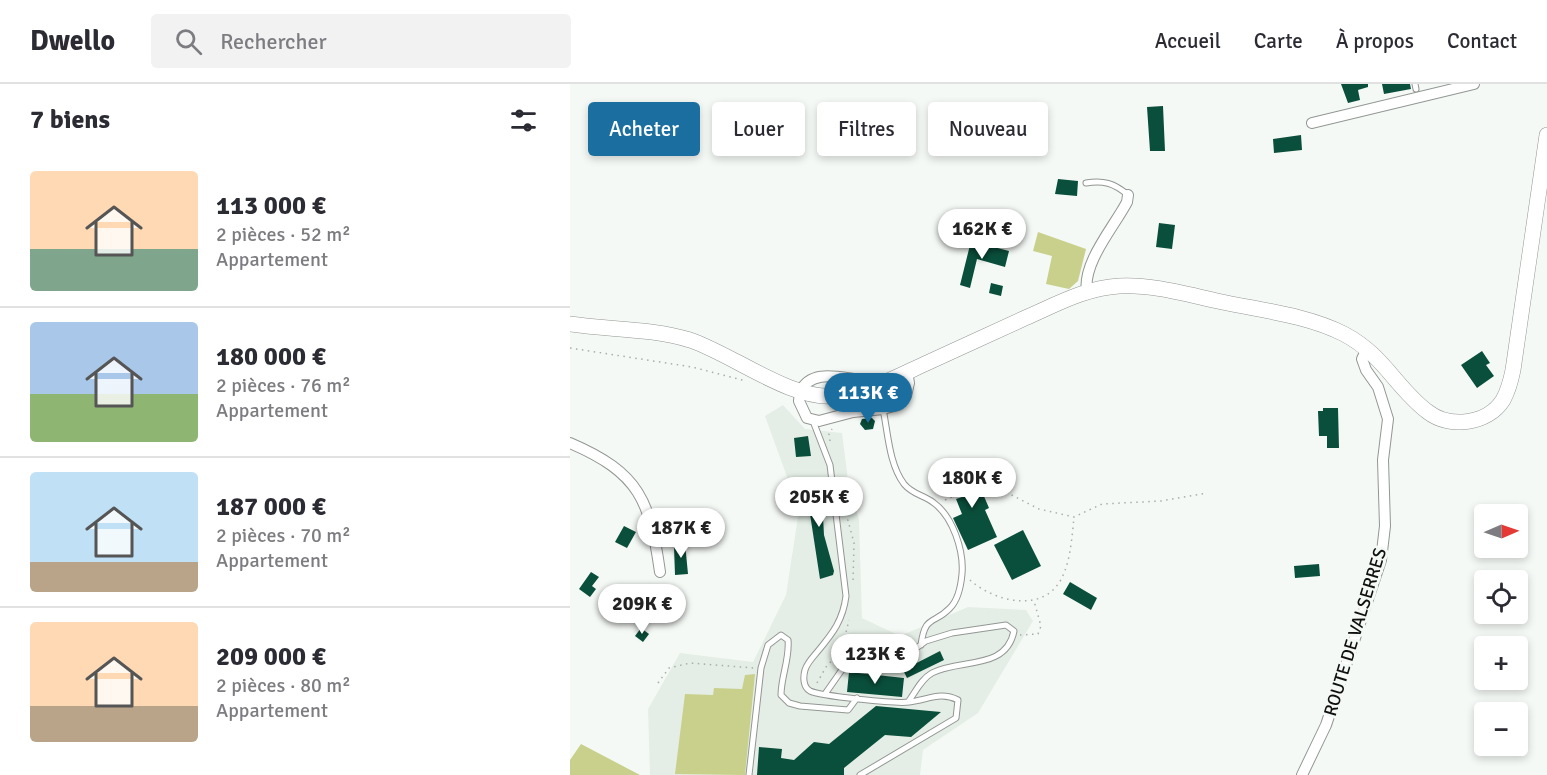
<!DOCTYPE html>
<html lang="fr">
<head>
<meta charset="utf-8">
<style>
  body { margin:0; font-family:Signika,sans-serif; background:#f2f2f3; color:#2b2b33; height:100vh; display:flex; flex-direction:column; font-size:22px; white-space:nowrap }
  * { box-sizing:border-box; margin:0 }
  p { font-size:20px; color:#7c7c81 }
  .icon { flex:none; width:33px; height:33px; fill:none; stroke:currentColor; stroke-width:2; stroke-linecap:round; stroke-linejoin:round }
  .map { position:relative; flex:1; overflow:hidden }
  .side { display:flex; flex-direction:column; background:#fff; width:570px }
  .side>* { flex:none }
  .banner { position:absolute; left:18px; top:18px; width:570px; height:54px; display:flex; gap:12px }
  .needle { width:39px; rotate:88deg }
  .tools { position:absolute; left:904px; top:420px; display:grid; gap:12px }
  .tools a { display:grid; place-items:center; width:54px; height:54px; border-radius:6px; background:#fff; box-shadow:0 3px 9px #0003; font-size:30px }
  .price { position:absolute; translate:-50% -51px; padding:0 14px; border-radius:21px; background:#fff; color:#222; font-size:20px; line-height:39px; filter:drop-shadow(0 2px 3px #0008) }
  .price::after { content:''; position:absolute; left:50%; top:36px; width:18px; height:14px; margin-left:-9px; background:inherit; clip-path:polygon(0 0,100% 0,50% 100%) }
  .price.active { background:#1b6fa0; color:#fff }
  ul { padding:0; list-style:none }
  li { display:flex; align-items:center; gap:18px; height:150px; padding:0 30px }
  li+li { border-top:2px solid #e1e1e2 }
  li span { display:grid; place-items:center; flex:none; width:168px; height:120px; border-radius:6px; color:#555 }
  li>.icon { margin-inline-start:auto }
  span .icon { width:72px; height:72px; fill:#fffc; stroke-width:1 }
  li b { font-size:26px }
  h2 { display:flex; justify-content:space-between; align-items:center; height:72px; padding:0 30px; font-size:26px }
  .pill { padding:0 21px; border-radius:6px; background:#fff; box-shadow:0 3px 9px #0003; font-size:21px; line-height:54px }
  .pill.active { background:#1b6fa0; color:#fff }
  header { display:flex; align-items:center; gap:36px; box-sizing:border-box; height:84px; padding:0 30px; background:#fff; border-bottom:2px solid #e1e1e2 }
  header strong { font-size:28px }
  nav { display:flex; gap:33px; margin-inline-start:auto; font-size:21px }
  .search { width:420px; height:54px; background:#f2f2f3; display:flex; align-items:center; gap:15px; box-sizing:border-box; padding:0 21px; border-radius:6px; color:#7c7c81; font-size:22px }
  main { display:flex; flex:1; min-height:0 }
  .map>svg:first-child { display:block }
  .built { fill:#e4eee6 }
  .green { fill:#c8d08b }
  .building { fill:#0a4f3b }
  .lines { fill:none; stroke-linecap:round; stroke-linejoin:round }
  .lane-casing { stroke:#939794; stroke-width:7 }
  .street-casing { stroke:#939794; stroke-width:12 }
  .secondary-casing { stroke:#939794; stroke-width:16 }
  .path { stroke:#a9aca9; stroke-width:1.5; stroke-dasharray:1.5 4.5; stroke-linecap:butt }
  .lane { stroke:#fff; stroke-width:5 }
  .street { stroke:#fff; stroke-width:10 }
  .secondary { stroke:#fff; stroke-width:15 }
  .labels { text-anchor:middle; stroke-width:6; stroke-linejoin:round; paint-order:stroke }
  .street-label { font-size:18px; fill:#0f100f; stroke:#f5f9f5 }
</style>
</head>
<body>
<header>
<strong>Dwello</strong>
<div class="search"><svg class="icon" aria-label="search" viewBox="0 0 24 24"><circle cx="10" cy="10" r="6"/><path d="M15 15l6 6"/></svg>Rechercher</div>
<nav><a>Accueil</a><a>Carte</a><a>À propos</a><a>Contact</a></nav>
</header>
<main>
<section class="side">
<h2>7 biens<svg class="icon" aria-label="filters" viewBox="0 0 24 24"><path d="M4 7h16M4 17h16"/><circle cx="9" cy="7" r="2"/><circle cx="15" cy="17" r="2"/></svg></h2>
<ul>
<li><span style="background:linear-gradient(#ffd9b3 65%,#7fa58c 0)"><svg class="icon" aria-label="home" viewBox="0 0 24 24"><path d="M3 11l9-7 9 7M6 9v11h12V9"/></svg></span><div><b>113 000 €</b><p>2 pièces · 52 m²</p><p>Appartement</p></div></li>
<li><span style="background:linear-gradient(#a9c7e8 60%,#8fb573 0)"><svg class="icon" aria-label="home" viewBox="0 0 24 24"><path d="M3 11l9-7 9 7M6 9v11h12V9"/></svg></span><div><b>180 000 €</b><p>2 pièces · 76 m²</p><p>Appartement</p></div></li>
<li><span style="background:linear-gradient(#bfe0f5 75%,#b9a48a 0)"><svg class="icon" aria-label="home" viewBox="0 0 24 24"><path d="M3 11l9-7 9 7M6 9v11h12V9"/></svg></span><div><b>187 000 €</b><p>2 pièces · 70 m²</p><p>Appartement</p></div></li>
<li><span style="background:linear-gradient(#ffd9b3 70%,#b9a48a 0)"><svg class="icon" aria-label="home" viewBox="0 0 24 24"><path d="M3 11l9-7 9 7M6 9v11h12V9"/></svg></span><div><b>209 000 €</b><p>2 pièces · 80 m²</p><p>Appartement</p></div></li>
</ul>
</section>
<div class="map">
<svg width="977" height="691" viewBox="0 0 977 691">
  <rect width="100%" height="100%" fill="#f5f9f5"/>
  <path class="built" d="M213,321L235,345L272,349L278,396L289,436L292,534L330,552L398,523L456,526L463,537L408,629L353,666L350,691H80L78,625L110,569L183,578L216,511L229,426L195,332Z"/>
  <path class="green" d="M468,148L516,165L508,197L499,205L476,200L482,172L463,167Z
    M185,590L175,691L105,690L115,610L143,611L144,604L172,605L175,591Z
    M11,660L70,691H0V676Z"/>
  <path class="building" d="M771,0H798V3L788,6L790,16L778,19Z
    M812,0H840L841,5L814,10Z
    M593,22L595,67H580L577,23Z
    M731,51L732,66L704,69L703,55Z
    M488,95L508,97L507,112L485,110Z
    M589,139L605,141L602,165L586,163Z
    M401,157L439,167L435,183L407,175L400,204L390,201Z
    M421,199L433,202L431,212L419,209Z
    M912,267L920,279L916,281L924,292L907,304L891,281Z
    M753,324H768L769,364H757V352H749L748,327H753Z
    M302,334L305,337L303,345L295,346L290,340L292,335Z
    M238,352L241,372L226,373L224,354Z
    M398,375L419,424L415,426L427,453L398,466L383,434L392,430L386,415L395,412L381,385Z
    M251,396L254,451L264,487L263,491L250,495L236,404L237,397Z
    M54,442L66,448L57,464L45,458Z
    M453,446L471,482L442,496L424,461Z
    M107,459H115L118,490L105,491L104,463Z
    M749,480L750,492L725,494L724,482Z
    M21,488L29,493L22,502L26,505L20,513L9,505Z
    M500,498L527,514L521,526L493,510Z
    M69,513L82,524L71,538L54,525Z
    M71,544L79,550L73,558L65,552Z
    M370,567L374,576L337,594L333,586Z
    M279,588L334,594L332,613L277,608Z
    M306,622L371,628L341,653L315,651L274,684V691H187L189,663L212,665L211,674L224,676L244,658L259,660Z"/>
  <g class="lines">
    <defs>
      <path id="lane" d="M845,0L846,5
        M516,99C533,96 544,99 558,111
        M313,325C318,349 319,380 334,400C343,411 354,411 364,419C383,433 394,467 392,490C391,501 388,516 380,524C364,541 355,530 351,561
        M243,337L260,381L276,512C273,536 263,549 248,567C243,573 237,579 235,586C233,593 233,603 240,607C250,612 327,620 339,618C358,616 370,607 388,616L386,634L290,691
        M255,610L276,580L323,581L356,557L382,549L436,541L444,547C436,587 390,574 362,589C351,595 345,609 338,618
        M179,691L191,584L198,561L211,551L218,556C220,574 211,593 211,611L219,619L230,622L278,626L287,614"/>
      <path id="street" d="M742,39L904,0
        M517,208C512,179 544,143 557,118L558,111
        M310,296C285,301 244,278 230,308L229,317L237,334L249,337L283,328L313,325L327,321L336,312L339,299L337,287
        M0,359C70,389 80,417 90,488
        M732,691L756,641L811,476L815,442L813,376L818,335L808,303L796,286L792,275L797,264"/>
      <path id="secondary" d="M0,240C40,246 81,244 120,256C164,271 220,316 265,312C297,310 330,291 359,278C391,263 423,249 455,234C485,221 515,204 549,202C584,200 622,212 657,219C696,227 739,232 774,250C814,271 826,304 858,328C880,345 918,340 933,316C938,307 941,296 943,286L977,51"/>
    </defs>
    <use href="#lane" class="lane-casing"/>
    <use href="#street" class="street-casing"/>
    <use href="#secondary" class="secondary-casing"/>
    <path class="path" d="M0,264L122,283L176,297
      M260,357L259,350L262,345
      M375,416L412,400L426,403L469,425L504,433L532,420L591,417L637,409
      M273,418L284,459L283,498
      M400,496C426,519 478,531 494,489C501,472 502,451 504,434
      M450,551L468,550L471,542L464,517
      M88,599L99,584L120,579L184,584
      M247,599L256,583L272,565L279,536"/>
    <use href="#lane" class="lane"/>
    <use href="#street" class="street"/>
    <use href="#secondary" class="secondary"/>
  </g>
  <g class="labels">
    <g class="street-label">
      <text transform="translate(785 548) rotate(-73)" y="6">ROUTE DE VALSERRES</text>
    </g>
  </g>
</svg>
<div class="tools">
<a><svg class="needle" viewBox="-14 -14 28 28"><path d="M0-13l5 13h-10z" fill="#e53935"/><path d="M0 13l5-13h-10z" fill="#7c7c81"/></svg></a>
<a><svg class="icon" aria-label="locate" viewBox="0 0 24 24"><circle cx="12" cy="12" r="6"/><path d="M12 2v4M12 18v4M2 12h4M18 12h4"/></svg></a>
<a>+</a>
<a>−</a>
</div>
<b class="price" style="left:412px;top:176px">162K €</b>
<b class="price active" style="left:298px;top:340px">113K €</b>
<b class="price" style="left:402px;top:425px">180K €</b>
<b class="price" style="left:249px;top:444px">205K €</b>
<b class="price" style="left:111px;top:475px">187K €</b>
<b class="price" style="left:72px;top:551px">209K €</b>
<b class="price" style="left:305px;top:601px">123K €</b>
<div class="banner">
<a class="pill active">Acheter</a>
<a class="pill">Louer</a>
<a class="pill">Filtres</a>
<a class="pill">Nouveau</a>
</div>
</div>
</main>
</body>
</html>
